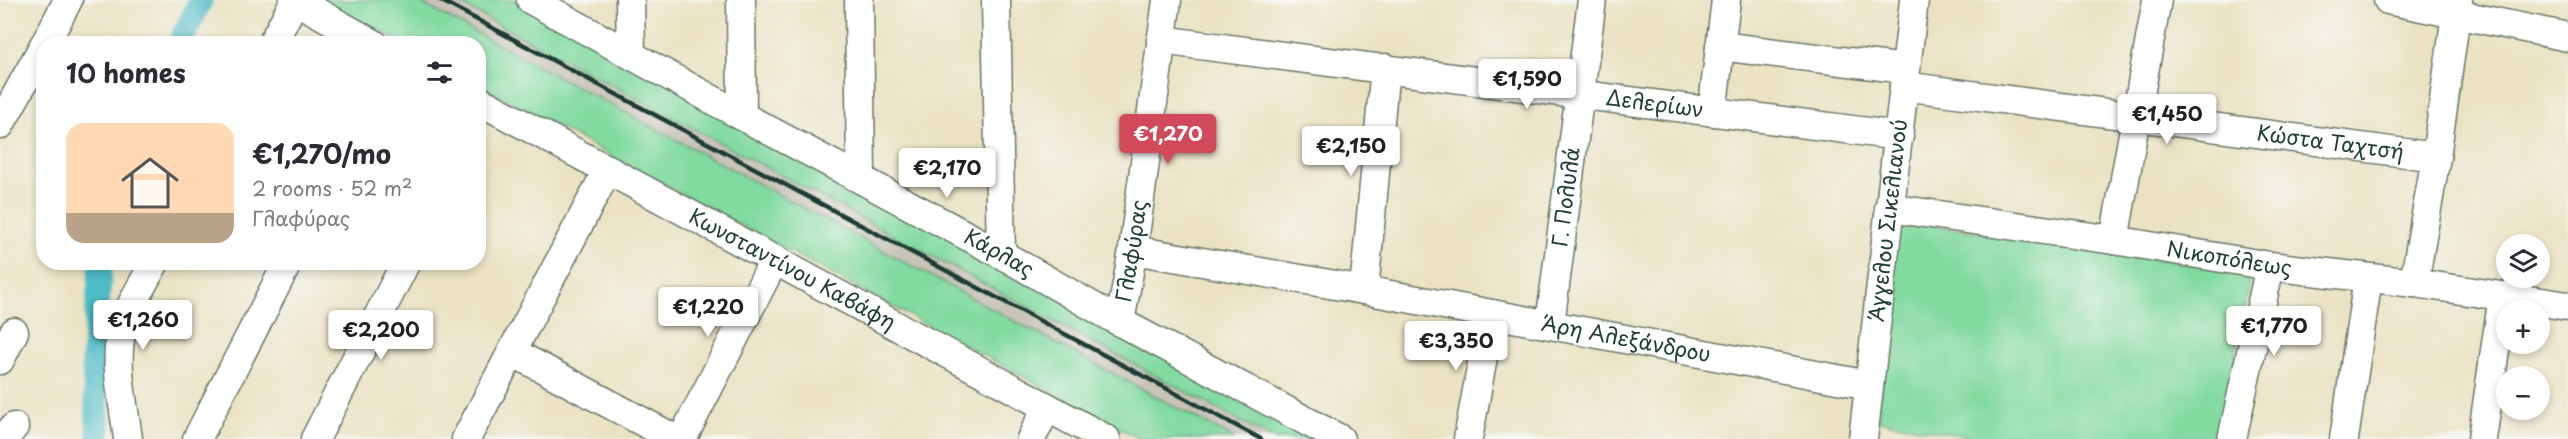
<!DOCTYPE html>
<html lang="en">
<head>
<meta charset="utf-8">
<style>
  body { margin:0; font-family:"Playpen Sans",sans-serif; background:#f2f2f3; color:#2b2b33; height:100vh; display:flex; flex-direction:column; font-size:22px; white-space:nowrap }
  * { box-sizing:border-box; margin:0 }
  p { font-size:20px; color:#7c7c81 }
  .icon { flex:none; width:33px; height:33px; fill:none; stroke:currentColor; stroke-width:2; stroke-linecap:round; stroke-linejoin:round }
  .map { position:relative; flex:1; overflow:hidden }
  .side { position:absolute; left:36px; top:36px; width:450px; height:234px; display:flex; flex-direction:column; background:#fff; border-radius:24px; box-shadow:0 3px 9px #0003 }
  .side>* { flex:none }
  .controls { position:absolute; left:2496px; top:234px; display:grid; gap:12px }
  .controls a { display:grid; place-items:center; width:54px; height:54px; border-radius:50%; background:#fff; box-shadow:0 3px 9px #0003; font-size:30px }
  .price { position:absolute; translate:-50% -51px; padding:0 14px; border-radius:6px; background:#fff; color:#222; font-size:20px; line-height:39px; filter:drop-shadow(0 2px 3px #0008) }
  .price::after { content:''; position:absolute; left:50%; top:36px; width:18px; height:14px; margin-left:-9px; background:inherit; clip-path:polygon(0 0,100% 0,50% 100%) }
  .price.on { background:#d1495b; color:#fff }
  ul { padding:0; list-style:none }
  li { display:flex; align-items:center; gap:18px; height:150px; padding:0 30px }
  li span { display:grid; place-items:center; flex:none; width:168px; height:120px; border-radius:18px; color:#555 }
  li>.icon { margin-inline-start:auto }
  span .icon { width:72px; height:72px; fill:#fffc; stroke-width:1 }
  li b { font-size:26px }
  h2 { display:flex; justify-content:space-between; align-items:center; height:72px; padding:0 30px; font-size:26px }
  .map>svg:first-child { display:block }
  .industrial { fill:#c9c3b8 }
  .green { fill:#81daa0; stroke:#508c6a; stroke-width:1.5 }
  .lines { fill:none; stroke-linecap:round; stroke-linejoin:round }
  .canal { stroke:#4ebcc6; stroke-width:24 }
  .minor-casing { stroke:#676; stroke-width:31 }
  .minor { stroke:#fff; stroke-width:28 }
  .rail { stroke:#1f3d34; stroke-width:4.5 }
  .labels { text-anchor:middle; stroke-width:5; stroke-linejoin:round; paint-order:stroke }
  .street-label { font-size:21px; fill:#1f3d34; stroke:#f6f6f2 }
</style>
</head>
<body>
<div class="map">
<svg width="2568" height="439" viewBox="0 0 2568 439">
  <rect width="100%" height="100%" fill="#f6f6f2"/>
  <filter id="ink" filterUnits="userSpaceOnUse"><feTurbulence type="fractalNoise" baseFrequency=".0167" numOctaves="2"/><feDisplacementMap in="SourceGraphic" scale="12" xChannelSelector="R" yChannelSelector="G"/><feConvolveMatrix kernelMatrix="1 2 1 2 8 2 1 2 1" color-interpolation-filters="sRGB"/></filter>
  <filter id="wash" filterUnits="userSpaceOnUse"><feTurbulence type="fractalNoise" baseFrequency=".008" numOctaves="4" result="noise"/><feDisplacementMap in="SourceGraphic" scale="24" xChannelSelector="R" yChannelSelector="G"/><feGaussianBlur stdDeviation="1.35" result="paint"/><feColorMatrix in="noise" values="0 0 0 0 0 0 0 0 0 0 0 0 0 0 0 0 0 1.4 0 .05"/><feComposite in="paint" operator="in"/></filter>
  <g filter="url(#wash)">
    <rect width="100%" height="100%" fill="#eae2c2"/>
    <path class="industrial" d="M415,0H453L1274,439H1235Z"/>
    <path class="green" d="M321,0H415L1235,439H1140L479,85L478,44L402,43Z
      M453,0H517L1327,439H1274Z
      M1898,220L2252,273L2218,439H1983L1878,421Z"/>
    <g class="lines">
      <path class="canal" d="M179,44L201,0
        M99,439L93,362L101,262"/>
    </g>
  </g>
  <g filter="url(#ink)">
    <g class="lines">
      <defs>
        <g id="minor">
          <path d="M295,0L374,44"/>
          <path id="s1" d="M531,0L742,116L1001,254L1120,322L1340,439"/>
          <path d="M630,0L631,53"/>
          <path d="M741,0L742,116"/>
          <path d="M859,0L861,179"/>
          <path d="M996,0L1001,254"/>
          <path d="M2388,0L2568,37"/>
          <path id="s2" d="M1161,40L1899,136"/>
          <path d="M45,44L68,0"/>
          <path d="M272,44L295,0"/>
          <path d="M1720,46L1906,69"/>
          <path id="s3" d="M1904,86L2436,157"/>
          <path id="s4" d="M478,100L1106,439"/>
          <path d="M1712,112L1726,0"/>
          <path d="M0,125L44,45"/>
          <path id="s5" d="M1889,208L2114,240L2270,266L2414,283L2568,306"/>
          <path d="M2114,240L2157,0"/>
          <path id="s6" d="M1133,250L1364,290L1869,385"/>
          <path d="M2414,283L2436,157L2458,0"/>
          <path d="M1364,290L1385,68"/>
          <path id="s7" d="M1120,322L1133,250L1167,0"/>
          <path id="s8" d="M1550,324L1592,0"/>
          <path d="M512,352L675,439"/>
          <path d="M0,360L14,332"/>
          <path d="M3,439L14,427"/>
          <path d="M128,439C124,405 114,367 121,333C127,309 143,284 155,262"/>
          <path d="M197,439L288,262"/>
          <path d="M315,439L406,262"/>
          <path d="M466,439L608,169"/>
          <path d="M682,439L775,259"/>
          <path d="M1031,439L1047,407"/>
          <path d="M1468,439L1491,314"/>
          <path id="s9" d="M1863,439L1914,0"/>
          <path d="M2232,439L2270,266"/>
          <path d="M2344,439L2368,278"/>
          <path d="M2482,439L2503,296"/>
        </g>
      </defs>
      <use href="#minor" class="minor-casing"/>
      <use href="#minor" class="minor"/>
      <path class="rail" d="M440,0L1261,439"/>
    </g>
  </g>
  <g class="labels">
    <g class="street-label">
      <text dy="7" stroke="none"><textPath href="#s2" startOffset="498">Δελερίων</textPath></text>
      <text dy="7" stroke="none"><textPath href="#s3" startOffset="430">Κώστα Ταχτσή</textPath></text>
      <text dy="7" stroke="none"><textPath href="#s8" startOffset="128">Γ. Πολυλά</textPath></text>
      <text dy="7" stroke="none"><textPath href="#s9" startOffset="220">Άγγελου Σικελιανού</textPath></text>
      <text dy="7" stroke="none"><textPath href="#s7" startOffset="72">Γλαφύρας</textPath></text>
      <text dy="7" stroke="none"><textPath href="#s1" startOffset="532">Κάρλας</textPath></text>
      <text dy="7" stroke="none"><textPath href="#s5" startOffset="344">Νικοπόλεως</textPath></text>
      <text dy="7" stroke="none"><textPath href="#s4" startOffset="357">Κωνσταντίνου Καβάφη</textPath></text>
      <text dy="7" stroke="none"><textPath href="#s6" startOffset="501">Άρη Αλεξάνδρου</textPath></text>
    </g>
  </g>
</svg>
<div class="controls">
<a><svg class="icon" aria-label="layers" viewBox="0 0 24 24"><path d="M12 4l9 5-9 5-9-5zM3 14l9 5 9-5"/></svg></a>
<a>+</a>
<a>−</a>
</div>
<b class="price" style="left:1527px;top:110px">€1,590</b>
<b class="price" style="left:2167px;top:145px">€1,450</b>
<b class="price on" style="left:1168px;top:165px">€1,270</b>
<b class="price" style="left:1351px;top:177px">€2,150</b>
<b class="price" style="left:947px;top:199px">€2,170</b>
<b class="price" style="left:708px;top:338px">€1,220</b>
<b class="price" style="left:143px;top:351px">€1,260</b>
<b class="price" style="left:2274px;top:357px">€1,770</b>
<b class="price" style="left:381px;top:361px">€2,200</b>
<b class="price" style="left:1456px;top:372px">€3,350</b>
<section class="side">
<h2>10 homes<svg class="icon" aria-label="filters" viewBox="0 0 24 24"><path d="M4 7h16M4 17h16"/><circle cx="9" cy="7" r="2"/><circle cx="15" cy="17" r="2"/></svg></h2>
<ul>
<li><span style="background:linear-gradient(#ffd9b3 75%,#b9a48a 0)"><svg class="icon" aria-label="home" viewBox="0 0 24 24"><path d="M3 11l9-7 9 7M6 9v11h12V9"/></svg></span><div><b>€1,270/mo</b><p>2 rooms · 52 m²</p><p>Γλαφύρας</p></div></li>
</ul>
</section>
</div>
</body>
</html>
